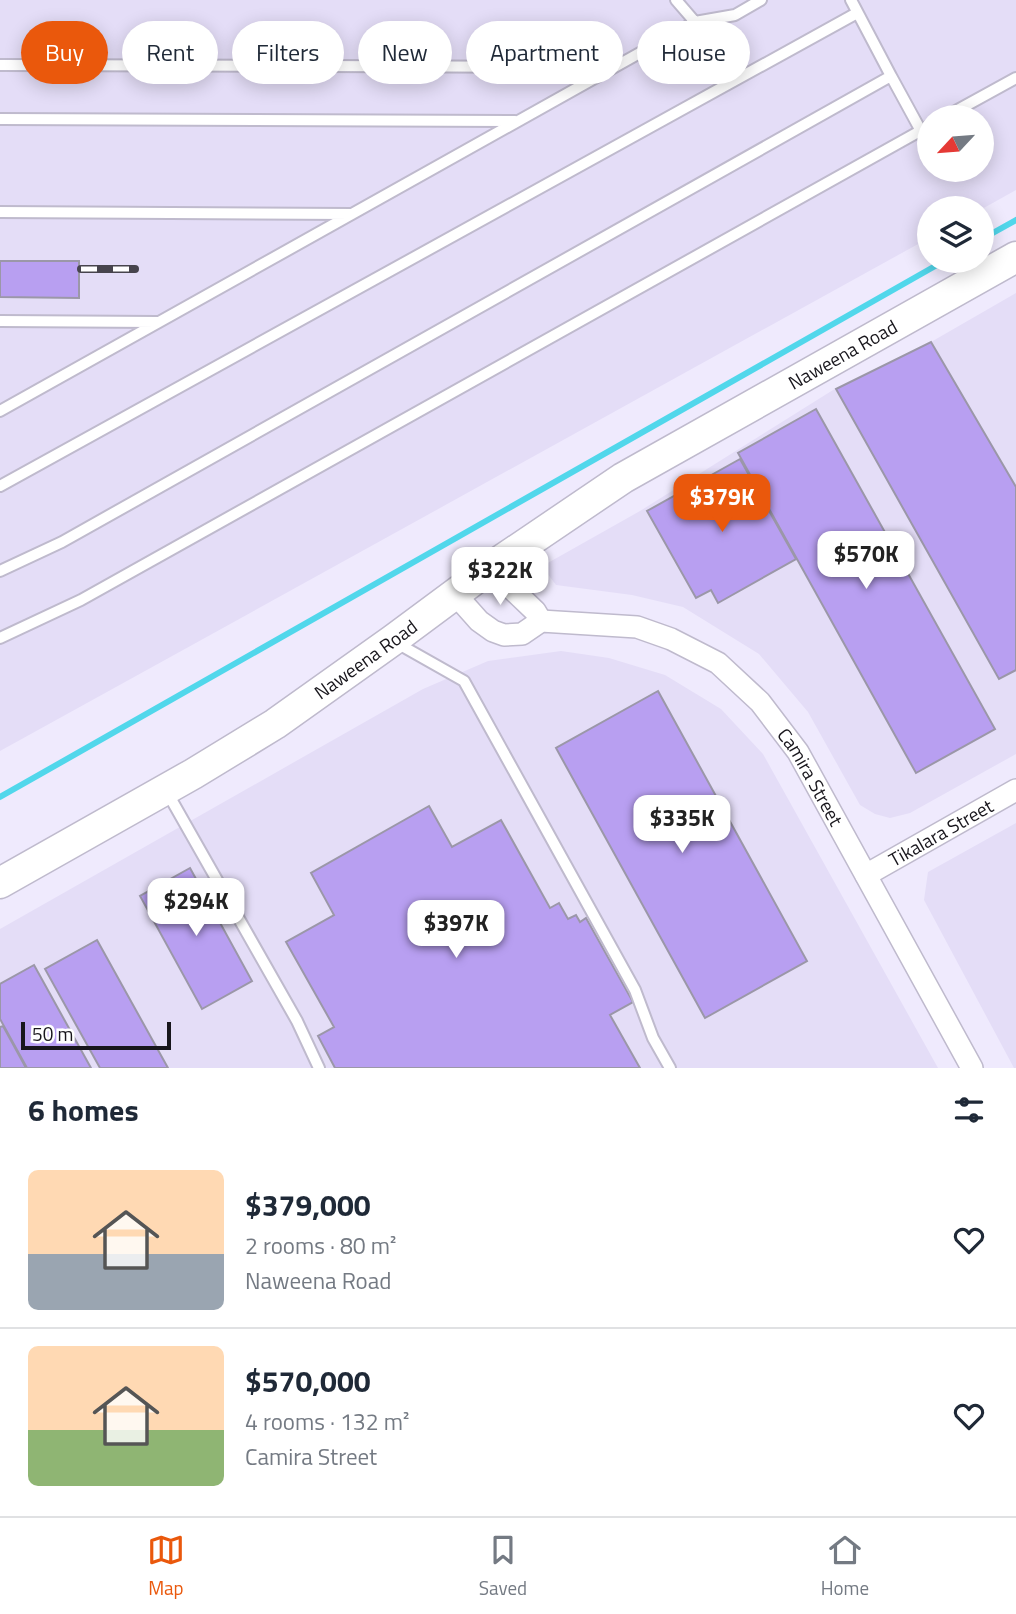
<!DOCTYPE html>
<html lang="en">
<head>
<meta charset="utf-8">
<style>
  body { margin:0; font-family:"Titillium Web",sans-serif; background:#f6f6f7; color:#1f2937; height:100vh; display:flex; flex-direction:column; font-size:26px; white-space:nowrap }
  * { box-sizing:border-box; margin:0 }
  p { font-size:23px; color:#747a83 }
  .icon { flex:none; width:38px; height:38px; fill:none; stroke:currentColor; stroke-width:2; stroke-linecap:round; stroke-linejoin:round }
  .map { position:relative; height:1068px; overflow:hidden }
  .details { display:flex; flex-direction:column; background:#fff; flex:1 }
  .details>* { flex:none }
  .hud { position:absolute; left:21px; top:21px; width:975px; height:63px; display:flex; gap:14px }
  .needle { width:46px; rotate:244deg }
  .controls { position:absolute; left:917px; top:105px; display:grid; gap:14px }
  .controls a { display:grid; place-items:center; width:77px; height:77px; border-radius:50%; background:#fff; box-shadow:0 4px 18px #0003; font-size:35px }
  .scale { position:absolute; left:21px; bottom:18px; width:150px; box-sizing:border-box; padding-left:7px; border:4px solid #18161c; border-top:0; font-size:19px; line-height:24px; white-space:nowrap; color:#18161c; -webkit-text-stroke:5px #fff; paint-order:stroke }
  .price { position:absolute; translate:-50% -60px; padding:0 16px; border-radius:14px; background:#fff; color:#222; font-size:23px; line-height:46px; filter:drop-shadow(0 2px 4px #0008) }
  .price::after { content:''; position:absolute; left:50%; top:42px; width:21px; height:16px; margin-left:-10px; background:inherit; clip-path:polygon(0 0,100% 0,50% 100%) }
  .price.on { background:#ea580c; color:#fff }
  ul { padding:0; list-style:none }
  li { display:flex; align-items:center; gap:21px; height:175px; padding:0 28px }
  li+li { border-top:2px solid #e0e1e3 }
  li span { display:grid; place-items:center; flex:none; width:196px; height:140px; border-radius:10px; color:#555 }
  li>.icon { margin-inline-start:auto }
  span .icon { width:84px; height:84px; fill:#fffc; stroke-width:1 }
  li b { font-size:30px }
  h2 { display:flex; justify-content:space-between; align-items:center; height:84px; padding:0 28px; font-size:30px }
  .tag { padding:0 24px; border-radius:32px; background:#fff; box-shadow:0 4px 18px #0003; font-size:24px; line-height:63px }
  .tag.on { background:#ea580c; color:#fff }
  .tabs { display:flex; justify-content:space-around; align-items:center; height:98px; border-top:2px solid #e0e1e3; background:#fff; font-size:19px; color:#747a83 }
  .tabs a { display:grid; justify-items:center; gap:4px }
  .tabs .on { color:#ea580c }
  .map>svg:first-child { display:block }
  .built { fill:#e4ddf7; fill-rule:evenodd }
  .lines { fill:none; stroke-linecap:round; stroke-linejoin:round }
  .stream { stroke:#51d7eb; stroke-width:6 }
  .building { fill:#b89ff1; stroke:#9b97a8; stroke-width:2 }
  .lane-casing { stroke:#bfbacd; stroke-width:14 }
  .street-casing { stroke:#bfbacd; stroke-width:24 }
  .secondary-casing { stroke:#bfbacd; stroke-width:33 }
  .lane { stroke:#fff; stroke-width:10 }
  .street { stroke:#fff; stroke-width:21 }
  .secondary { stroke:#fff; stroke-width:30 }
  .rail-casing { stroke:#47444d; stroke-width:8 }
  .rail { stroke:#fff; stroke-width:5; stroke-dasharray:16; stroke-linecap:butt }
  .labels { text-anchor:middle; stroke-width:7; stroke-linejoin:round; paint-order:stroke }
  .street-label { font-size:19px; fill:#18161c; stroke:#fff }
</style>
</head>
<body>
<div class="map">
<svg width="1016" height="1068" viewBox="0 0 1016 1068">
  <rect width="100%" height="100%" fill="#efeafd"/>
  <path class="built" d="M0,0H1016V190L982,209L929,208V238L0,751ZM929,117H982V170H929Z
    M1016,293V754L910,813L890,818L875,814L860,805L808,712L759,654L683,607L632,595L556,585L547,573L546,564L640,511L833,390L931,342Z
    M561,651L609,658L665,675L721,709L763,754L938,1068H0V929L423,689L488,661Z
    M1016,823V1068H1014L924,900L928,872Z"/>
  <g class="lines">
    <path class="stream" d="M982,239L1016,220
      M0,797L944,261"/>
  </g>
  <path class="building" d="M0,261H79V298L0,297Z
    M931,342L1016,487V670L999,679L836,389Z
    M816,409L995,729L916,773L738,453Z
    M740,459L796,559L718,603L711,590L696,598L647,511Z
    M658,691L807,961L705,1018L556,748Z
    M429,806L452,847L501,820L550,908L559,903L568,919L576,915L580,922L586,918L633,1002L610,1015L640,1068H335L318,1036L334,1027L286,942L334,915L311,873Z
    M190,868L252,981L202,1009L140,896Z
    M97,940L168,1068H100L45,969Z
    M34,965L91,1068H27L0,1019V984Z
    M3,1026L26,1068H0V1027Z"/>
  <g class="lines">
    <defs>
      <path id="lane" d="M676,0L695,22
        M851,0L891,76
        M0,65L611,67
        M945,117L1016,78
        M0,119L515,121
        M0,212L351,214
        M0,321L157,322
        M0,411L695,22L735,15L761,0
        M0,486L857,13
        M0,571L62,542L891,76L921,131
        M0,638L81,600L929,126
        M395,642L464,681L635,990L653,1038L670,1068
        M167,792L297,1021L319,1068"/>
      <g id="street">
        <path d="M490,568L535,611L541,621"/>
        <path id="s1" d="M455,594L479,621L493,631L504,635L522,634L541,621L637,627L671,639L718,663L760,702L798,752L972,1068"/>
        <path id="s2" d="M866,875L1016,790"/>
      </g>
      <g id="secondary">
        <path id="s3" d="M0,883L193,774L275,724L393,640L490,568L623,478L1016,257"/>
      </g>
    </defs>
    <use href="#lane" class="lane-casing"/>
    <use href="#street" class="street-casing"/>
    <use href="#secondary" class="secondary-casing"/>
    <use href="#lane" class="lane"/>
    <use href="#street" class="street"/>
    <use href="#secondary" class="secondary"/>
    <defs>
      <path id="rail" d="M81,269H135"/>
    </defs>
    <use href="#rail" class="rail-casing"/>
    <use href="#rail" class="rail"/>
  </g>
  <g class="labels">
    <g class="street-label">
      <text dy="7" stroke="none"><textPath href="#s3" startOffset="996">Naweena Road</textPath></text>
      <text dy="7" stroke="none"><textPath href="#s3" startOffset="429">Naweena Road</textPath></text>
      <text dy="7" stroke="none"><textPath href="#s1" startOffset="439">Camira Street</textPath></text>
      <text dy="7" stroke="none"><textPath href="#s2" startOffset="86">Tikalara Street</textPath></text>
    </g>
  </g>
</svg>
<div class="controls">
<a><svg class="needle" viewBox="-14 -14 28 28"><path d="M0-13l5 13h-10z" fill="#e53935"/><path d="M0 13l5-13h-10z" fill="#747a83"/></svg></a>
<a><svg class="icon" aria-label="layers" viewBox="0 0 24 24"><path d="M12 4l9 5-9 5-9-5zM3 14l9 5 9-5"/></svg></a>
</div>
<div class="scale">50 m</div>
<b class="price on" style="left:722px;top:534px">$379K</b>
<b class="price" style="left:866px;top:591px">$570K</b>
<b class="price" style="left:500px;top:607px">$322K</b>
<b class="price" style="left:682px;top:855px">$335K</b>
<b class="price" style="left:196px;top:938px">$294K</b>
<b class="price" style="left:456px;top:960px">$397K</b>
<div class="hud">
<a class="tag on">Buy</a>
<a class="tag">Rent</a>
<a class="tag">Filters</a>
<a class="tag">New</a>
<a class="tag">Apartment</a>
<a class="tag">House</a>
</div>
</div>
<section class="details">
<h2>6 homes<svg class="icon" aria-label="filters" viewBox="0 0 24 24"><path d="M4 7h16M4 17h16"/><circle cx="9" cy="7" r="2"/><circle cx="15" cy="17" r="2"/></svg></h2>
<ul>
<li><span style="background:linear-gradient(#ffd9b3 60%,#9aa5b1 0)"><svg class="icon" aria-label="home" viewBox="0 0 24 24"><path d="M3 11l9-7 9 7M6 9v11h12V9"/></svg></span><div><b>$379,000</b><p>2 rooms · 80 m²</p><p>Naweena Road</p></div><svg class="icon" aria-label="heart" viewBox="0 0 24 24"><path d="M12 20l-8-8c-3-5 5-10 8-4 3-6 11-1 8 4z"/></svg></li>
<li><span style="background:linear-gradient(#ffd9b3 60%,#8fb573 0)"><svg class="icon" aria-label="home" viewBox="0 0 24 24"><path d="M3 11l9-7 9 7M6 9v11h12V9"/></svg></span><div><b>$570,000</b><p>4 rooms · 132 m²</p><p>Camira Street</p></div><svg class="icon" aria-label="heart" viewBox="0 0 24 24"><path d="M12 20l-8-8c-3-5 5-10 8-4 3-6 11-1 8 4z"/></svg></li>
</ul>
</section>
<nav class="tabs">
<a class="on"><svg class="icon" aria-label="map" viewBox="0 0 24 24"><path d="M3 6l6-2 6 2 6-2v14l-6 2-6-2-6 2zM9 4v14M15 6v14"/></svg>Map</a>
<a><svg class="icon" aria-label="saved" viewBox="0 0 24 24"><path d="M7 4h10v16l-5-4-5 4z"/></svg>Saved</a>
<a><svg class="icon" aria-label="home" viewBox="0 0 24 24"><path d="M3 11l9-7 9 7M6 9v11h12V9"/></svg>Home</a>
</nav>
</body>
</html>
